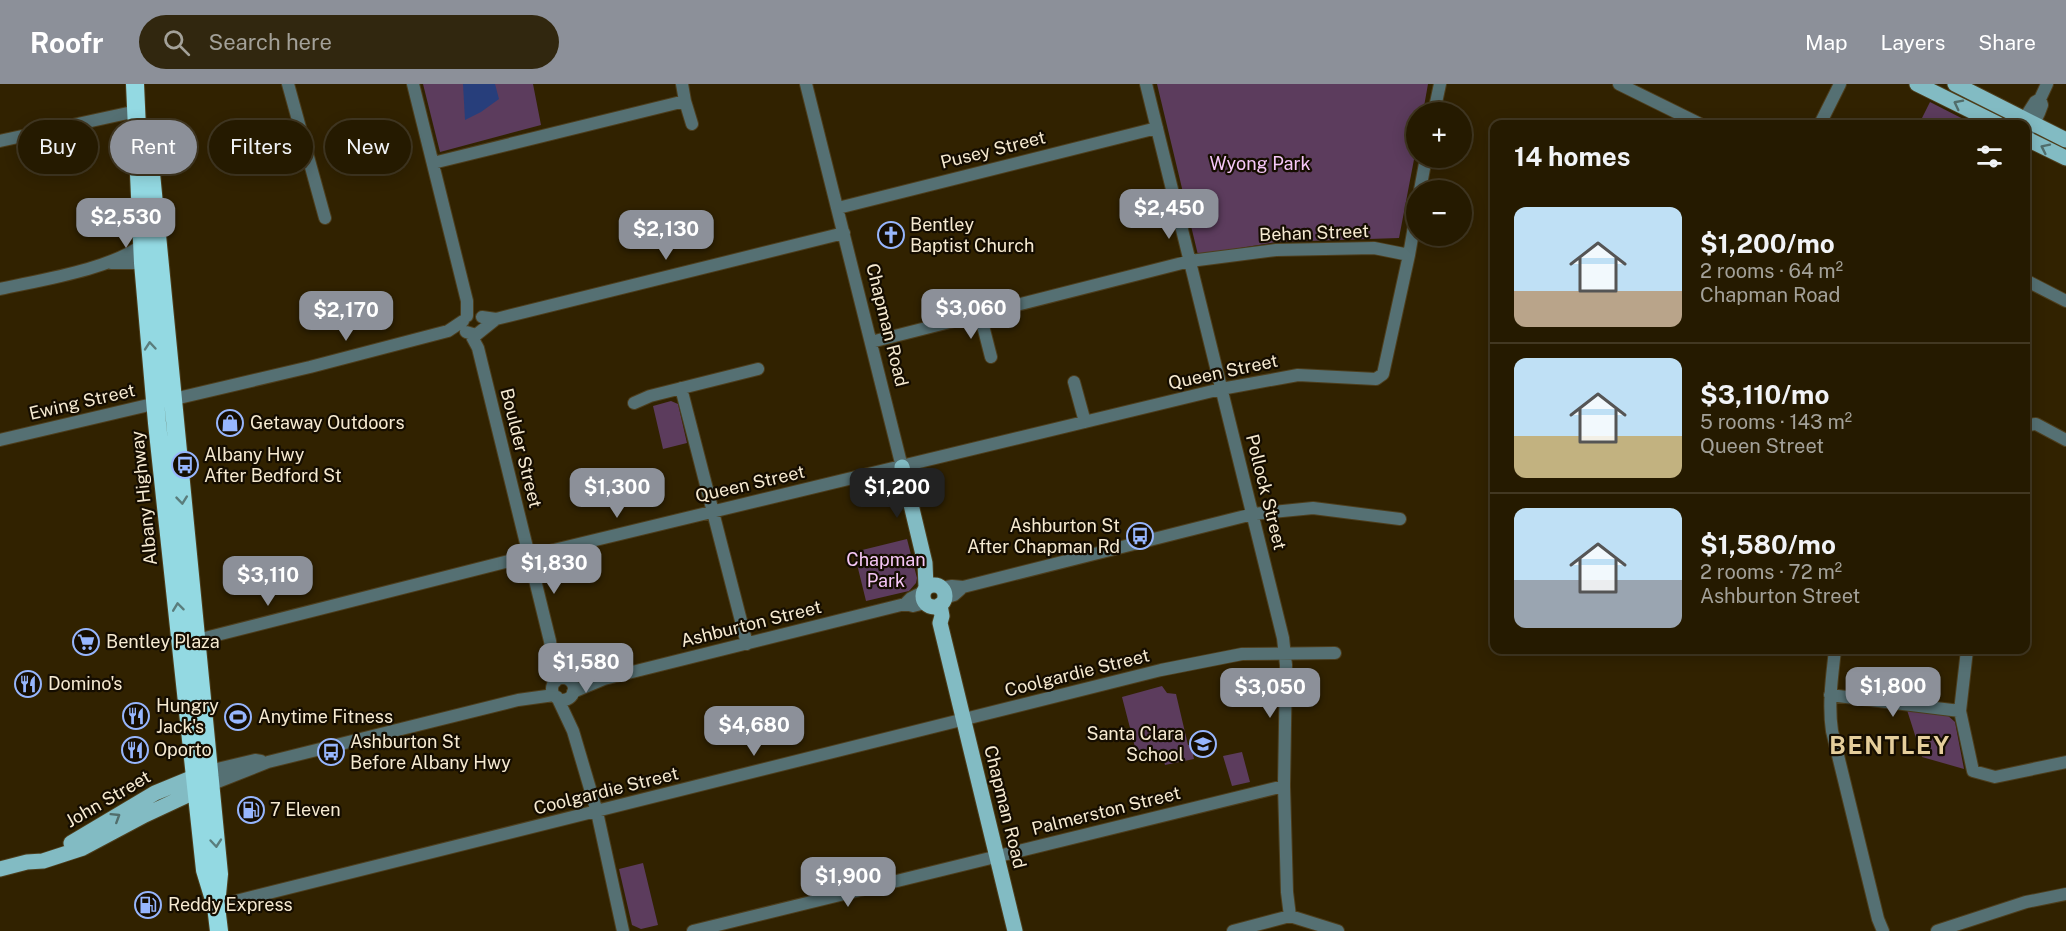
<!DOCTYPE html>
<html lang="en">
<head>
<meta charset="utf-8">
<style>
  body { margin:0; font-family:"Public Sans",sans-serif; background:#31270f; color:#f1f3f6; height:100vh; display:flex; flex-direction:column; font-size:22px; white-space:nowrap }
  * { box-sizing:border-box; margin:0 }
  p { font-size:20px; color:#a3a199 }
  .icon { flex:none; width:33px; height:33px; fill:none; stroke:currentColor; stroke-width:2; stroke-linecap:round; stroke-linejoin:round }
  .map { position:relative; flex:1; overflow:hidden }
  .sheet { position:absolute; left:1490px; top:36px; width:540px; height:534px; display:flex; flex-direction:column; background:#251a00; border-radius:12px; box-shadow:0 3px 15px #0003,0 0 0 2px #423822 }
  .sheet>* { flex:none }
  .banner { position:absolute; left:18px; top:36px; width:570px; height:54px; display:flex; gap:12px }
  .fabs { position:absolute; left:1406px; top:18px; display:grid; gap:12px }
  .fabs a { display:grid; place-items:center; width:66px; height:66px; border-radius:50%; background:#251a00; box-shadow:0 3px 15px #0003,0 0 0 2px #423822; font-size:30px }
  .price { position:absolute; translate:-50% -51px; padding:0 14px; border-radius:12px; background:#8c9099; color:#fff; font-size:20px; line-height:39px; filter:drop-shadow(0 2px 3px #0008) }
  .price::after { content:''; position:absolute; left:50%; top:36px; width:18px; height:14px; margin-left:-9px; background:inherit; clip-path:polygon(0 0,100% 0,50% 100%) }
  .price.selected { background:#222; color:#fff }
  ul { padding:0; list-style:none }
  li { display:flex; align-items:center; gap:18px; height:150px; padding:0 24px }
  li+li { border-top:2px solid #423822 }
  li span { display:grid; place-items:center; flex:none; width:168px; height:120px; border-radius:12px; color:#555 }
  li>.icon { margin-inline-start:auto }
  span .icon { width:72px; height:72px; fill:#fffc; stroke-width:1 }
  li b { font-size:26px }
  h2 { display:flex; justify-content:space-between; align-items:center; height:72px; padding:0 24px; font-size:26px }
  .chip { padding:0 21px; border-radius:27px; background:#251a00; box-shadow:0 3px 15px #0003,0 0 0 2px #423822; font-size:21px; line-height:54px }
  .chip.selected { background:#8c9099; color:#fff }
  header { display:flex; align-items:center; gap:36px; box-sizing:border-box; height:84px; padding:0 30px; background:#8c9099; color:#fff }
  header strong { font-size:28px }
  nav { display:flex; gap:33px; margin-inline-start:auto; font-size:21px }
  .search { width:420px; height:54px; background:#31270f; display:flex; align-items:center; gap:15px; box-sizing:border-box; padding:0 21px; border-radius:33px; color:#a3a199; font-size:22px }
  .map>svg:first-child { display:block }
  .green { fill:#5c3c5d }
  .water { fill:#273e7b }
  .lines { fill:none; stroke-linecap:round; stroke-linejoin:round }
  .minor-casing { stroke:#4d3e1d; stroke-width:14 }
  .major-casing { stroke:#4d3e1d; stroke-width:17 }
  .highway-casing { stroke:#4d3e1d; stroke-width:20 }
  .minor { stroke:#557073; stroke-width:12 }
  .major { stroke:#82bbc3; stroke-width:15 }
  .highway { stroke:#93d9e2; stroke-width:18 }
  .oneway { stroke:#516d6b }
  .oneway2 { stroke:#5a7d7c }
  .labels { text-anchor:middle; stroke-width:4.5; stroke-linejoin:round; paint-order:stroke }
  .street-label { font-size:18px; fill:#f6ead1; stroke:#150d00 }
  .park-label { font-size:18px; fill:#f6c7f7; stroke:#150d00 }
  .poi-label { font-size:18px; fill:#f6ead1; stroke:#150d00; text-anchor:start }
  .district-label { font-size:24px; font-weight:bold; letter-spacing:1.5px; fill:#e5ce9b; stroke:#150d00 }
</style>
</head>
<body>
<header>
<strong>Roofr</strong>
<div class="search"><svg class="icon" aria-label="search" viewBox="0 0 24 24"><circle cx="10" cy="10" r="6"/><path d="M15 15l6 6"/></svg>Search here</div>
<nav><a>Map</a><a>Layers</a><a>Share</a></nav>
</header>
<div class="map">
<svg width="2066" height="847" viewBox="0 0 2066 847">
  <rect width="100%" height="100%" fill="#312200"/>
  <path class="green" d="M423,0H533L541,41L440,68Z
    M1157,0H1428L1423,28H1416V65L1399,154L1276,158L1198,171Z
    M1930,18L1973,40H1919Z
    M671,317L678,320L687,359L663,365L653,322Z
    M907,455L917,494L916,499L909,507L866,517L854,468Z
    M1162,602L1167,609L1176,610L1188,661H1191L1194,675L1165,681L1161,666L1137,671L1122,613Z
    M1907,626L1946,630L1955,638L1964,685L1922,673Z
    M1242,668L1250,698L1232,702L1223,672Z
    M643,779L658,841L641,845L632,841L619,785Z"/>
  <path class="water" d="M463,0H495L499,15L481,28L465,36Z"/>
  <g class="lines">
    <defs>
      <path id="minor" d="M288,0L325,134
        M413,0L467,217V232
        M682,0L685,17L692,40
        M806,0L902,383
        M1146,0L1283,554L1286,581L1284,702L1287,808L1290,832
        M1619,0L1700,40
        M1434,28L1440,0
        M1820,40L1840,0
        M2021,40L2035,18L2040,15L2047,0
        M2025,51C2034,41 2038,33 2042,21L2040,15
        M0,57L137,27
        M433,79L685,17
        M1420,106L1426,74
        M838,124L1157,44
        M111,179H143
        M2025,196L2066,217
        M0,205C40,196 111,185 142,161
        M980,230L991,273
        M482,233L496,235L844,149
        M466,248L476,251L496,235
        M471,251L478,264L550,557L555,598
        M871,258L1190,177L1276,166L1374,164L1409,171
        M1074,298L1085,338
        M681,304L747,560
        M634,319L650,312L758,285
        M2025,341L2036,340L2066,356
        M0,356L310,283L448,247L463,237
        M941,504L952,502L963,503L1253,430L1313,424L1400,435
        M944,514L954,511L963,503
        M905,520L911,514L923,508
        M197,556L529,472L1221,305L1298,291L1376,295L1383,290L1409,171L1416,131
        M1835,566C1832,593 1828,620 1832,647L1878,835L1883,847
        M1967,566L1960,627L1973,687L1995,693L2066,678
        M552 605a11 11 0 1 1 22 0a11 11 0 1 1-22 0Z
        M573,608L604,595L905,520L913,522L925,519
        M1830,611L1960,627
        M557,613L573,647L597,728L623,847
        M209,687L255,676L261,677
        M210,701L268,678L518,616L554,611
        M216,822L1161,586L1242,570L1335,569
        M693,847L1284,702
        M1233,847L1290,832L1338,847
        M1937,847L2026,818L2066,810"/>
      <path id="major" d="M1917,0L1998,40
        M1955,0L2066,56
        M2025,54L2066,74
        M902,383L925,479L926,503
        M923 512a11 11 0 1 1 22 0a11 11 0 1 1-22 0Z
        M940,521L942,532L940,539L1015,847
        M71,759L155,709L206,688
        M0,785L27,778L43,777L83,764L145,731L205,703"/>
      <path id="highway" d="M135,0L143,179L157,339L205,786L216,822L219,847
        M151,89L219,790L217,811"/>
    </defs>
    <use href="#minor" class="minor-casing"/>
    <use href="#major" class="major-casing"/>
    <use href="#highway" class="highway-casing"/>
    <use href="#minor" class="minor"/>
    <use href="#major" class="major"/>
    <use href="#highway" class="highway"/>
  </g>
  <defs><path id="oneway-chevron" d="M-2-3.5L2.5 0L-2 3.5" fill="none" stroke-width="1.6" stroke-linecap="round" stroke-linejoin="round" transform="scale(1.5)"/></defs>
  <g class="oneway">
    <use href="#oneway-chevron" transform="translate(1958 20) rotate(-153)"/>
    <use href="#oneway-chevron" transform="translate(2045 64) rotate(-154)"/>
    <use href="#oneway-chevron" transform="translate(116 733) rotate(-32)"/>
  </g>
  <g class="oneway2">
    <use href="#oneway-chevron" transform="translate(150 262) rotate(-95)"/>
    <use href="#oneway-chevron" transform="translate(182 416) rotate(84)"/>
    <use href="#oneway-chevron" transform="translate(178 523) rotate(-97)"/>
    <use href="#oneway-chevron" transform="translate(216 759) rotate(85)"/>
  </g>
  <defs>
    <symbol id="church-ring" viewBox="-11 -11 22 22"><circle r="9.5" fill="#150d00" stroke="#97b6fd" stroke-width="1.5"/><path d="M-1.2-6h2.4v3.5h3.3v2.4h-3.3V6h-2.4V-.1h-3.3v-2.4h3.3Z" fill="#97b6fd"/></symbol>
    <symbol id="shop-ring" viewBox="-11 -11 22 22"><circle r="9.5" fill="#150d00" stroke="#97b6fd" stroke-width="1.5"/><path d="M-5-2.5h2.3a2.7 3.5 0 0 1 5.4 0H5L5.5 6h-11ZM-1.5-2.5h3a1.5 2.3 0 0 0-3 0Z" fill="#97b6fd"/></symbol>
    <symbol id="bus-ring" viewBox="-11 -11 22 22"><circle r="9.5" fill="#150d00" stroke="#97b6fd" stroke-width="1.5"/><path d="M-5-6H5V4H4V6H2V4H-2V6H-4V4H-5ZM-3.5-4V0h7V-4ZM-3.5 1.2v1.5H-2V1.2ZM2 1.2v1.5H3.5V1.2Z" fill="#97b6fd"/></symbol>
    <symbol id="supermarket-ring" viewBox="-11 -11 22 22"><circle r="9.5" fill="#150d00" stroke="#97b6fd" stroke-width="1.5"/><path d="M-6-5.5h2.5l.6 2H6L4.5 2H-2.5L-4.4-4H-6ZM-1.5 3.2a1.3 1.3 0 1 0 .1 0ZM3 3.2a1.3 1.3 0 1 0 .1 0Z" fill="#97b6fd"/></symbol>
    <symbol id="restaurant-ring" viewBox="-11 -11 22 22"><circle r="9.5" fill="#150d00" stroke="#97b6fd" stroke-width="1.5"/><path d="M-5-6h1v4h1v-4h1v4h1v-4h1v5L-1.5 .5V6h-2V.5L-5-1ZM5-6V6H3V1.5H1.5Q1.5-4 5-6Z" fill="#97b6fd"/></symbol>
    <symbol id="stadium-ring" viewBox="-11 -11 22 22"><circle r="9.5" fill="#150d00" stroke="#97b6fd" stroke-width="1.5"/><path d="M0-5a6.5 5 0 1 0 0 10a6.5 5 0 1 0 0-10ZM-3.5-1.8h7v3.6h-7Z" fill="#97b6fd"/></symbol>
    <symbol id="school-ring" viewBox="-11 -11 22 22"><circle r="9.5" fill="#150d00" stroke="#97b6fd" stroke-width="1.5"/><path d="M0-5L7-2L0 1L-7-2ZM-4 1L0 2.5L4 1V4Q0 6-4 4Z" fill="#97b6fd"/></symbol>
    <symbol id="fuel-ring" viewBox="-11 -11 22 22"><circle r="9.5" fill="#150d00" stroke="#97b6fd" stroke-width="1.5"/><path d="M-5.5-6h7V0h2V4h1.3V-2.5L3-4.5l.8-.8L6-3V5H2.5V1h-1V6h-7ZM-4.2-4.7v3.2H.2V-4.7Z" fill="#97b6fd"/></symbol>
  </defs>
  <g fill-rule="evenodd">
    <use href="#church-ring" x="876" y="136" width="30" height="30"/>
    <use href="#shop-ring" x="215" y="324" width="30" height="30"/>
    <use href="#bus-ring" x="170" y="366" width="30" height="30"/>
    <use href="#bus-ring" x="1125" y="437" width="30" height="30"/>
    <use href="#supermarket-ring" x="71" y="543" width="30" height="30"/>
    <use href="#restaurant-ring" x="13" y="585" width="30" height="30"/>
    <use href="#restaurant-ring" x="121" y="617" width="30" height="30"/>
    <use href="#stadium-ring" x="223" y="618" width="30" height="30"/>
    <use href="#school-ring" x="1188" y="645" width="30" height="30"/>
    <use href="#restaurant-ring" x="120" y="651" width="30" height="30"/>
    <use href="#bus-ring" x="316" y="653" width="30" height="30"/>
    <use href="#fuel-ring" x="236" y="711" width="30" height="30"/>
    <use href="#fuel-ring" x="133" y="806" width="30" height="30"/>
  </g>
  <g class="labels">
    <g class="street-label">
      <text transform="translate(993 66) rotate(-14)" y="6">Pusey Street</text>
      <text transform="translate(1314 149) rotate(-2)" y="6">Behan Street</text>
      <text transform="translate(887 241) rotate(76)" y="6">Chapman Road</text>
      <text transform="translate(1223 288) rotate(-12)" y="6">Queen Street</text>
      <text transform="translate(82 318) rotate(-13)" y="6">Ewing Street</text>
      <text transform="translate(521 364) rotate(76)" y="6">Boulder Street</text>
      <text transform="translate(750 400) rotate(-13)" y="6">Queen Street</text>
      <text transform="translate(1266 408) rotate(76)" y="6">Pollock Street</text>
      <text transform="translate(144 414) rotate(-96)" y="6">Albany Highway</text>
      <text transform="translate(751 540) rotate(-14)" y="6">Ashburton Street</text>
      <text transform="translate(1077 589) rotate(-14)" y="6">Coolgardie Street</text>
      <text transform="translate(606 707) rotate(-14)" y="6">Coolgardie Street</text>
      <text transform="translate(108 715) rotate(-30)" y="6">John Street</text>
      <text transform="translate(1005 723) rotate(76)" y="6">Chapman Road</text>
      <text transform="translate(1106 727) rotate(-14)" y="6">Palmerston Street</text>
    </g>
    <g class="park-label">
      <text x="1260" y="86">Wyong Park</text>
      <text x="886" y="482">Chapman<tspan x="886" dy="21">Park</tspan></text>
    </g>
    <g class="poi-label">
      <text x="910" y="147">Bentley<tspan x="910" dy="21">Baptist Church</tspan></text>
      <text x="250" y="345">Getaway Outdoors</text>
      <text x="204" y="377">Albany Hwy<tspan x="204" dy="21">After Bedford St</tspan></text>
      <text x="1120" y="448" text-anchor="end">Ashburton St<tspan x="1120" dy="21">After Chapman Rd</tspan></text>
      <text x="106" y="564">Bentley Plaza</text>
      <text x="48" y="606">Domino's</text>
      <text x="156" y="628">Hungry<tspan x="156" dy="21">Jack's</tspan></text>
      <text x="258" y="639">Anytime Fitness</text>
      <text x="1184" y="656" text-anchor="end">Santa Clara<tspan x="1184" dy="21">School</tspan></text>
      <text x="350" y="664">Ashburton St<tspan x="350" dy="21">Before Albany Hwy</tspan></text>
      <text x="154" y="672">Oporto</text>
      <text x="270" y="732">7 Eleven</text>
      <text x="168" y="827">Reddy Express</text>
    </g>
    <g class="district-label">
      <text x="1890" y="670">BENTLEY</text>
    </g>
  </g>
</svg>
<div class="fabs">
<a>+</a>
<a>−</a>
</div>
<b class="price" style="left:1169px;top:156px">$2,450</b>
<b class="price" style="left:126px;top:165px">$2,530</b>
<b class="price" style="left:666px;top:177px">$2,130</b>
<b class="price" style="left:971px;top:256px">$3,060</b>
<b class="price" style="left:346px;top:258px">$2,170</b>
<b class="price" style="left:617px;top:435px">$1,300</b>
<b class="price selected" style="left:897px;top:435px">$1,200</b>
<b class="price" style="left:554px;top:511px">$1,830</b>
<b class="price" style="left:268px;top:523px">$3,110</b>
<b class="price" style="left:586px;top:610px">$1,580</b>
<b class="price" style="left:1893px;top:634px">$1,800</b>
<b class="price" style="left:1270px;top:635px">$3,050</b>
<b class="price" style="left:754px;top:673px">$4,680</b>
<b class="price" style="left:848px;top:824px">$1,900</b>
<div class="banner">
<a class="chip">Buy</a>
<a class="chip selected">Rent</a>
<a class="chip">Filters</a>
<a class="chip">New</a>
</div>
<section class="sheet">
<h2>14 homes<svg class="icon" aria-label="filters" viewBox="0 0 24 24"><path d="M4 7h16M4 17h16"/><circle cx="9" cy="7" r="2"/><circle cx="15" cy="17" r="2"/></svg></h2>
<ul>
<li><span style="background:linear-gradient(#bfe0f5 70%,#b9a48a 0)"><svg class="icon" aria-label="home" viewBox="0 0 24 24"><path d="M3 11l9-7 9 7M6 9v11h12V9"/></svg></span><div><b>$1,200/mo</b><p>2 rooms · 64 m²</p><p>Chapman Road</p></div></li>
<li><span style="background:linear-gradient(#bfe0f5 65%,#c2b280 0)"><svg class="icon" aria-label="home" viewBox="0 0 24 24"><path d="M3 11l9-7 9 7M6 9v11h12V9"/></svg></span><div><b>$3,110/mo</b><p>5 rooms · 143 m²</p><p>Queen Street</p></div></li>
<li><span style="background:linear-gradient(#bfe0f5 60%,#9aa5b1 0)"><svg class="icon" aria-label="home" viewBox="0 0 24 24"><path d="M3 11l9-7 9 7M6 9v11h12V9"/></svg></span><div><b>$1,580/mo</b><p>2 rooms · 72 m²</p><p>Ashburton Street</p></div></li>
</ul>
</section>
</div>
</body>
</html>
